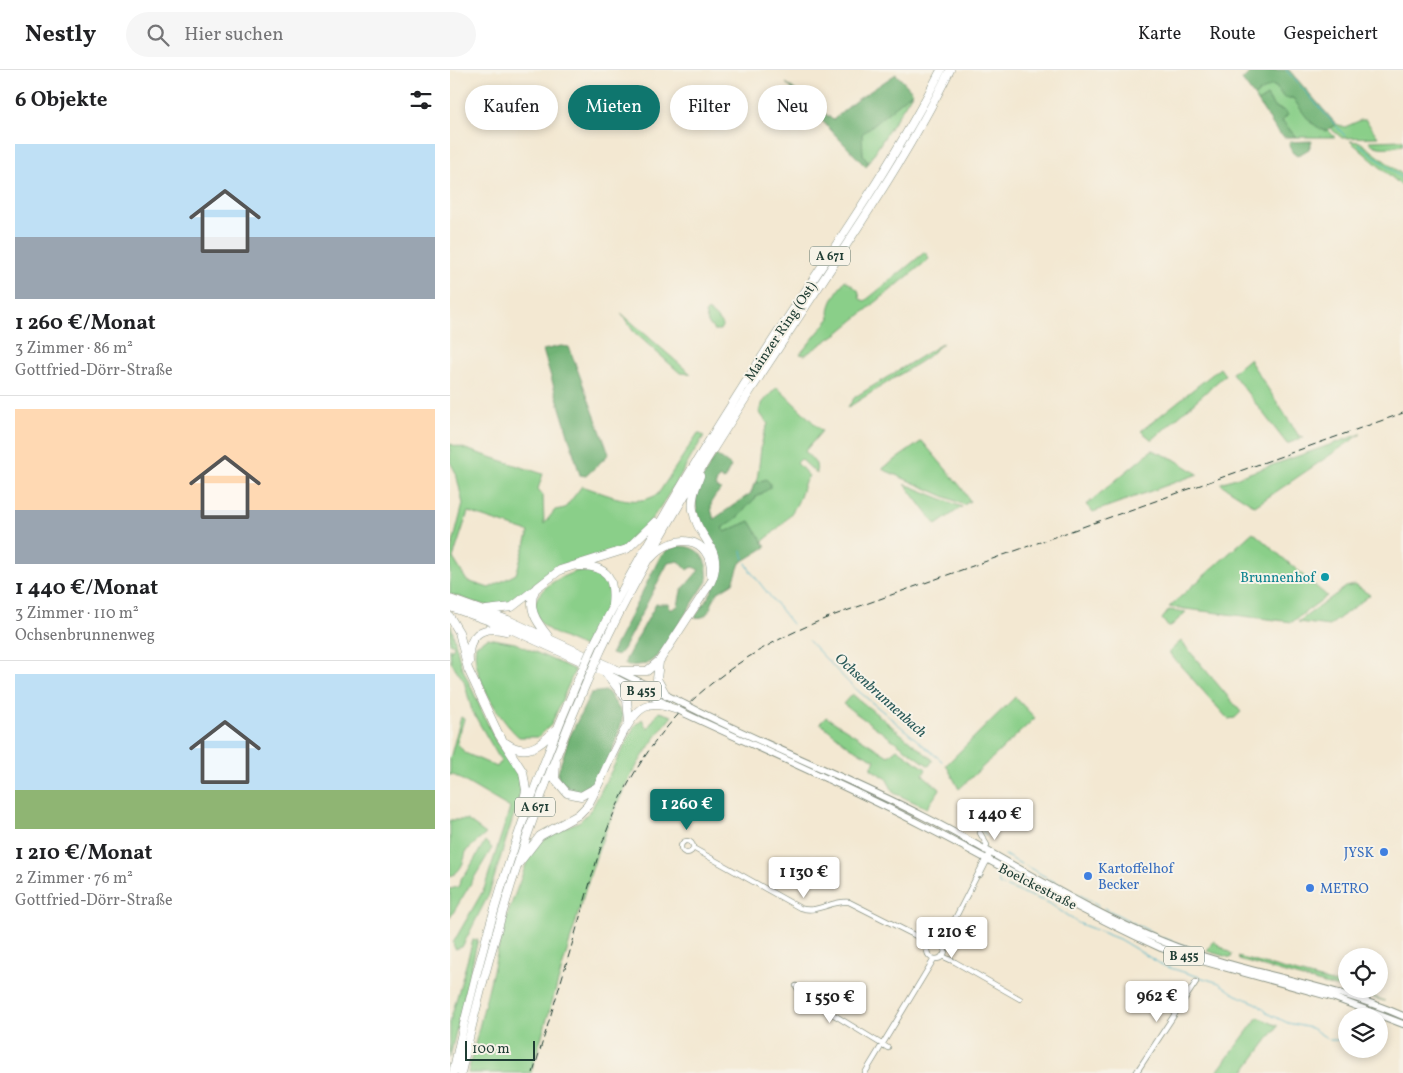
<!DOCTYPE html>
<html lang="de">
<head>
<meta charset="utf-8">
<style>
  body { margin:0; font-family:Vollkorn,serif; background:#f6f6f6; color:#202124; height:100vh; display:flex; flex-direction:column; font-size:19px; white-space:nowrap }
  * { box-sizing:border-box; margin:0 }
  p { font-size:16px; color:#757577 }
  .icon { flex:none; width:28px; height:28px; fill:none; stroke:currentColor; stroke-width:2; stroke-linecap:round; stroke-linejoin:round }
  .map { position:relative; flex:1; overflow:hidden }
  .panel { display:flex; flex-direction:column; background:#fff; width:450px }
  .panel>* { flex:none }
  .hud { position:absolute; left:15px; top:15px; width:475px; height:45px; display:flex; gap:10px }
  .controls { position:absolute; left:888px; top:878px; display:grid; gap:10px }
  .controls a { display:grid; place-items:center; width:50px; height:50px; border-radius:50%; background:#fff; box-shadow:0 2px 8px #0003; font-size:25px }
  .scale { position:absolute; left:15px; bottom:12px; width:70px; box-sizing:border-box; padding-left:5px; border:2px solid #1f3d34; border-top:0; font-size:14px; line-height:18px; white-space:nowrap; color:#1f3d34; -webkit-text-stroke:4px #f7f3e8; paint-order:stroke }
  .price { position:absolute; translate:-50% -42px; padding:0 11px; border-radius:5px; background:#fff; color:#222; font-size:16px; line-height:32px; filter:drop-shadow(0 1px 2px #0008) }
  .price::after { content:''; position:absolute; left:50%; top:30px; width:15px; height:11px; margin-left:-8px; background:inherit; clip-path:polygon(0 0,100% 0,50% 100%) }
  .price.on { background:#0f766e; color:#fff }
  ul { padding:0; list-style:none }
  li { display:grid; align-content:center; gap:10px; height:265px; padding:0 15px }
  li+li { border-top:1px solid #e0e0e0 }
  li span { display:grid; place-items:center; height:155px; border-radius:0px; color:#555 }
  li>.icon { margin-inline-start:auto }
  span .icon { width:90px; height:90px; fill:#fffc; stroke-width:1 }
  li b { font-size:21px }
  h2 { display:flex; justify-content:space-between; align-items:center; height:60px; padding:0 15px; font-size:21px }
  .chip { padding:0 18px; border-radius:22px; background:#fff; box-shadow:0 2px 8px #0003; font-size:18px; line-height:45px }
  .chip.on { background:#0f766e; color:#fff }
  header { display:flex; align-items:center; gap:30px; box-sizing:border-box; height:70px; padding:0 25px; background:#fff; border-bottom:1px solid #e0e0e0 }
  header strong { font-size:24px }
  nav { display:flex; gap:28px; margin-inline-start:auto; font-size:18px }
  .search { width:350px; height:45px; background:#f6f6f6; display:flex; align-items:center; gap:12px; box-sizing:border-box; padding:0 18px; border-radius:28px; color:#757577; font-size:19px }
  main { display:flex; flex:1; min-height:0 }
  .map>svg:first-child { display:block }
  .green { fill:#8acf89; stroke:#54865e; fill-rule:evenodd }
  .forest { fill:#6fb275; stroke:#477854 }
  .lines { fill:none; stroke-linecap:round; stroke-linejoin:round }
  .stream { stroke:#48b1c7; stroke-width:1 }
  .street-casing { stroke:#899283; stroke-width:6 }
  .primary-casing { stroke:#899283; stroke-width:8 }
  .highway-casing { stroke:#899283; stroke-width:9 }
  .street { stroke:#fff; stroke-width:4.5 }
  .primary { stroke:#fff; stroke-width:6 }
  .highway { stroke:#fff; stroke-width:8 }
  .rail { stroke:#1f3d34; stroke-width:1; stroke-dasharray:8 4; stroke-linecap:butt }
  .primary-bridge-casing { stroke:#899283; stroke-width:8; stroke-linecap:butt }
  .highway-bridge-casing { stroke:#899283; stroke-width:9; stroke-linecap:butt }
  .primary-bridge { stroke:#fff; stroke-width:6 }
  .highway-bridge { stroke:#fff; stroke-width:8 }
  .culture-dot { fill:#0f9aa8; stroke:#f7f3e8; stroke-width:2 }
  .shop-dot { fill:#3f7fe0; stroke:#f7f3e8; stroke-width:2 }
  .labels { text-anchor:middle; stroke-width:4; stroke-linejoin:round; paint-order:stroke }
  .shield { fill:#f7f3e8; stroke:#60746a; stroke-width:1 }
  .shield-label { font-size:12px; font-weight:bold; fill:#1f3d34 }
  .street-label { font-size:14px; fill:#1f3d34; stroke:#f7f3e8 }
  .culture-label { font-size:14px; fill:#0d838f; stroke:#f7f3e8; text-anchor:end }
  .shop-label { font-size:14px; fill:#366cbe; stroke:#f7f3e8; text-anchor:start }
  .water-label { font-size:15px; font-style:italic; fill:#295a59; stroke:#f7f3e8 }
</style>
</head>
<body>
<header>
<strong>Nestly</strong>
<div class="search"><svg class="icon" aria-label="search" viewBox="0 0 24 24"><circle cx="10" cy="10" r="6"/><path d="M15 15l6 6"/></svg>Hier suchen</div>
<nav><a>Karte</a><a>Route</a><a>Gespeichert</a></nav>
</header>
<main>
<section class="panel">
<h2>6 Objekte<svg class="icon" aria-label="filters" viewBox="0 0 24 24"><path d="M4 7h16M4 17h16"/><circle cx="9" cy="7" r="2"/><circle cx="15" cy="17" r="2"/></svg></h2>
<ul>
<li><span style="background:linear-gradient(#bfe0f5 60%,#9aa5b1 0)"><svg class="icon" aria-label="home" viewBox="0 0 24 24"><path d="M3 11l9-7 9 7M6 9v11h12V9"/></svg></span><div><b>1 260 €/Monat</b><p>3 Zimmer · 86 m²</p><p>Gottfried-Dörr-Straße</p></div></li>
<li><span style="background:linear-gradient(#ffd9b3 65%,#9aa5b1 0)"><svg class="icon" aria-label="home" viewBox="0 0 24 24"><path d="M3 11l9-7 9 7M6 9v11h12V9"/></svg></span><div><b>1 440 €/Monat</b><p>3 Zimmer · 110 m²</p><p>Ochsenbrunnenweg</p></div></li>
<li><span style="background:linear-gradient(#bfe0f5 75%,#8fb573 0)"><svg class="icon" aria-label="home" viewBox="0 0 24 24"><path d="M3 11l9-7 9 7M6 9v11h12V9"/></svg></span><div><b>1 210 €/Monat</b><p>2 Zimmer · 76 m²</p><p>Gottfried-Dörr-Straße</p></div></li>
</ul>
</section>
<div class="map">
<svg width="953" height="1003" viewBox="0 0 953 1003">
  <rect width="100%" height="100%" fill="#f7f3e8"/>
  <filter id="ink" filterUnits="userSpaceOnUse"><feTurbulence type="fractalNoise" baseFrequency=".02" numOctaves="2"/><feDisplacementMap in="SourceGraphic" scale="10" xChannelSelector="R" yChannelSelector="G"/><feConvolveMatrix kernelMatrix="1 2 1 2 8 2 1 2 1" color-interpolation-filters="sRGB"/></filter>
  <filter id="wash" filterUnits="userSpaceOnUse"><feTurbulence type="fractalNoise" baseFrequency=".0096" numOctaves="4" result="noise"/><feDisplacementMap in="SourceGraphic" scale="20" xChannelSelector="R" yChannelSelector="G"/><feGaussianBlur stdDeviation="1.12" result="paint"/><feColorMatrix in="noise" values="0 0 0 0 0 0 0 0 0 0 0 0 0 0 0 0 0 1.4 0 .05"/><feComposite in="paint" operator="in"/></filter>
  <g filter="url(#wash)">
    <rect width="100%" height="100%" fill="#f3e8d2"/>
    <path class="green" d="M822,15L826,17L834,28H843L861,53L878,60L885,67H846L832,50L835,41L824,37L817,26L808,32L804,26Z
      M463,22L418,93L413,84L411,64Z
      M911,50H916L928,67L892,68L880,58L886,54L895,57Z
      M953,70V75C943,77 926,81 919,71Z
      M900,71L910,72L953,105V117Z
      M475,182L479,189L388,263L355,285L350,284L380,248C376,235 388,221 395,210L408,220L410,229L415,231Z
      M258,240L273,254L270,260H264L258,253L255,243Z
      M171,243L241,304L230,303L183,261Z
      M493,273L476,288L397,338L405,327Z
      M800,288V291L849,366L854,367L837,374L782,303Z
      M770,298L775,305L702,370L691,361Z
      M327,317L372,361L355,381L366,394L367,404L351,389L347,393L359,406C353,413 353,419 350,427C342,447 328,459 312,472L300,451L275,462L272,458C287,448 300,430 313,423V410L306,413C311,394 309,370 318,354L309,342L313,332Z
      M248,363L254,366C233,399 201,463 168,481C150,490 124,491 103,501C90,508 82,518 71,528C51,546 23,531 0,524V485L13,434L6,403L0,392V374L93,404L88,419L93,425L94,454L105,440L115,438L132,416C157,424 184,439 208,424ZM18,442L79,462L66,504L39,518L17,511L3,488Z
      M911,364L805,436L772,415L771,413Z
      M472,371L511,417L520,431L514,435L432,399Z
      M702,380L724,389L748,404L643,442L636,435Z
      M455,414L512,437L486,455Z
      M803,462L877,526L842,552L719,537Z
      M128,501L151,503L159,512L160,532L136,578C123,571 102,565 92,554C69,528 106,507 128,501Z
      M905,515L920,525L879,556L848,552L896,517Z
      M719,540L736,542L719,558L712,549Z
      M1,555L11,595L46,672L66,697L71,722L39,824L12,877L5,879L3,873L34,819L60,738L2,704L0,706V689L11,647L14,649L7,673L15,683L47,697L51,691L22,641L14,611L1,592L0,579H3L4,575L0,573Z
      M38,568L65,573L125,600L101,655L88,667H69C49,650 20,602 26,575Z
      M731,571L791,642L785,648L778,649L720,584V581Z
      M402,624L483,690L479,696L393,634Z
      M565,627L585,648L509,719L496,695Z
      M209,642L222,646C167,712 147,780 123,861C109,908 95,956 81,1003H18L55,851L80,784L90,772L104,762L130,751L141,740L184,657L192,649L197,659Z
      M376,647L438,686L447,679L476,699L473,705L490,719L477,738L444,723L436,708L421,699L425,690L400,677L370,653Z
      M0,750H17L36,764L16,781C14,793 11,801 0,807Z
      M35,771L42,778L0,848V819L8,817L12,807L16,804Z
      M28,869L0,987V952L23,870Z
      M763,871L782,884L781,888L757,881Z
      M788,887L896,916V919H903L935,931L789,890Z
      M808,947L828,956L793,1003H766Z"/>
    <path class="forest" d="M803,0H839L886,54L876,61C860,56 852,41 843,28H834L826,17L822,15L804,26L792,10Z
      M446,4L463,22L412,64L413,84L418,93L416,97L336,13L383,50L404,32Z
      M817,26L824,37L835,41L838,45L832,51L846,67H834L827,61L808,32Z
      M862,71L859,79L847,86L842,82L839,72Z
      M111,276L119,277L159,384L136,406L130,405L93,280Z
      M266,385L281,396L274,410L269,407L265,416L271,420C260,430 259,435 264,449L301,423L304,414L316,409L320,413V418L306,427L287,448L272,458L275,462L300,451L316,477L290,493L283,513L267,523C261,532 260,551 245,547C253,534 266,519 269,503C276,475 248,461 246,435C245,417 257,400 266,385Z
      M229,476C250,476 259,490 257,511L209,585L197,594L178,596L175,594L176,589L206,534H219L220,540L228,536L231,521L249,500L243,497L237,500L229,491L218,493L173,579L167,586L161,584L210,487L218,479Z
      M155,621L158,622L173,645C169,668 152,714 130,724L117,721L108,708V702L119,668L141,623Z"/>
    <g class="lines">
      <path class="stream" d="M836,0L895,66
        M909,74L953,109
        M292,481L294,489
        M296,493L301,502L342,554
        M359,571L400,614L492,691
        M522,743L536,766
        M555,785L571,794
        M576,796L596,807
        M548,806L549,814L599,833L628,853L669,869L714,896L769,913L786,925L806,933L819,944L838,953L861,958L880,970H896
        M599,809L620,820
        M626,823L648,835
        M654,838L709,866
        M713,868L751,881
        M912,946H913"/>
    </g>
  </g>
  <g filter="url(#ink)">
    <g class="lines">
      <defs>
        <path id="street" d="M530,763L537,775L535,781
          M231 777a6 6 0 1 1 12 0a6 6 0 1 1-12 0Z
          M243,778L350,838C367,844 382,830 399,832L480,873
          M530,805L539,787
          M467,867L483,865L501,854
          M477 880a9 9 0 1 1 18 0a9 9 0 1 1-18 0Z
          M492,874L535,790L540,784
          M492,886L505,892L570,929
          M346,916L353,926L438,978
          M415,1003L484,889
          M686,1003L746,912"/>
        <path id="primary" d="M170,602L234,634
          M158,604L218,635
          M242,638C318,677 399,708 475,747C555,788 631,839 714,872C791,904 876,912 953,946
          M236,644C315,681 395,715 472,755C552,796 629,841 711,878L734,886L885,928L953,954"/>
        <path id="highway" d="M201,488C223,462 262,465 261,504
          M128,496C157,495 165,507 162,535
          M86,518C76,537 86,551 98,566
          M0,529L58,550L169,601H197L210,590L261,512C276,478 247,469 243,440C241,428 246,417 250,406
          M0,537L54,556L155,602L177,630L179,651
          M36,540L62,537L110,500L177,479L205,452
          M0,547L9,562L18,599L48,663L73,702L76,720L73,735
          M143,576C196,471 257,372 321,273C380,183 442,96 491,0
          M151,580C202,474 264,375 329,277C388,186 452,97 500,0
          M19,592C17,565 31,555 56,561
          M209,592L207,609L216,625
          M56,673C76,687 90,676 104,661
          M106,692L105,709L117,723L131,726L147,717
          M69,793L90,766L128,745L137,736C152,714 173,647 195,637C206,632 217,637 228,640
          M3,1003C32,865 74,734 130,605
          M11,1003C41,867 82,737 138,609"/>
      </defs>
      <use href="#street" class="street-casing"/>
      <use href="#primary" class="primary-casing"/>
      <use href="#highway" class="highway-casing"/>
      <use href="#street" class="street"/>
      <use href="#primary" class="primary"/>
      <use href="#highway" class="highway"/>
      <path class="rail" d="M83,1003C99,951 115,899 130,847C141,810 151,771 167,736C211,641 285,583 382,546L953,343"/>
      <defs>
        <path id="primary-bridge" d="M234,634L242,638
          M228,640L236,644"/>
        <path id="highway-bridge" d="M130,605L143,576
          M138,609L151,580"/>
      </defs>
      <use href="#primary-bridge" class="primary-bridge-casing"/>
      <use href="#highway-bridge" class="highway-bridge-casing"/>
      <use href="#primary-bridge" class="primary-bridge"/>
      <use href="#highway-bridge" class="highway-bridge"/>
    </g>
  </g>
  <circle class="culture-dot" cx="875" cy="507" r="5"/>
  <g class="shop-dot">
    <circle cx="934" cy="782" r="5"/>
    <circle cx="638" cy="806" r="5"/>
    <circle cx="860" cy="818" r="5"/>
  </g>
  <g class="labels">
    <g class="shield">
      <rect x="360" y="176.5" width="40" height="19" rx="4"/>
      <rect x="171" y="611.5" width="40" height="19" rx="4"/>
      <rect x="65" y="727.5" width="40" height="19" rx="4"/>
      <rect x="714" y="876.5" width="40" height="19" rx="4"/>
    </g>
    <g class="shield-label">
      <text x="380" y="190">A 671</text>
      <text x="191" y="625">B 455</text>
      <text x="85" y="741">A 671</text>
      <text x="734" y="890">B 455</text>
    </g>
    <g class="street-label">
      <text transform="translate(330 261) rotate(-56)" y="5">Mainzer Ring (Ost)</text>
      <text transform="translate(588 816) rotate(27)" y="5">Boelckestraße</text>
    </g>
    <g class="culture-label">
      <text x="865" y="512">Brunnenhof</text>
    </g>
    <g class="shop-label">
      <text x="924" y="787" text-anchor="end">JYSK</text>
      <text x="648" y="803">Kartoffelhof<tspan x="648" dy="16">Becker</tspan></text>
      <text x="870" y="823">METRO</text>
    </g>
    <g class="water-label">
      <text transform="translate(431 625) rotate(42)" y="5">Ochsenbrunnenbach</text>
    </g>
  </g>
</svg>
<div class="controls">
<a><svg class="icon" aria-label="locate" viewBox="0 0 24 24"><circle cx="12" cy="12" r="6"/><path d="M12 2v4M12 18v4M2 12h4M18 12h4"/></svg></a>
<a><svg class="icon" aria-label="layers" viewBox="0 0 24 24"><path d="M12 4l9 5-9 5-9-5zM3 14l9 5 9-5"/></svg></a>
</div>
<div class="scale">100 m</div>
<b class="price on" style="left:237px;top:761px">1 260 €</b>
<b class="price" style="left:545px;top:771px">1 440 €</b>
<b class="price" style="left:354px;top:829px">1 130 €</b>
<b class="price" style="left:502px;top:889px">1 210 €</b>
<b class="price" style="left:707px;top:953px">962 €</b>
<b class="price" style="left:380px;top:954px">1 550 €</b>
<div class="hud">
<a class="chip">Kaufen</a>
<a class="chip on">Mieten</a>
<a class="chip">Filter</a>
<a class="chip">Neu</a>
</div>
</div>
</main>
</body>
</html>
